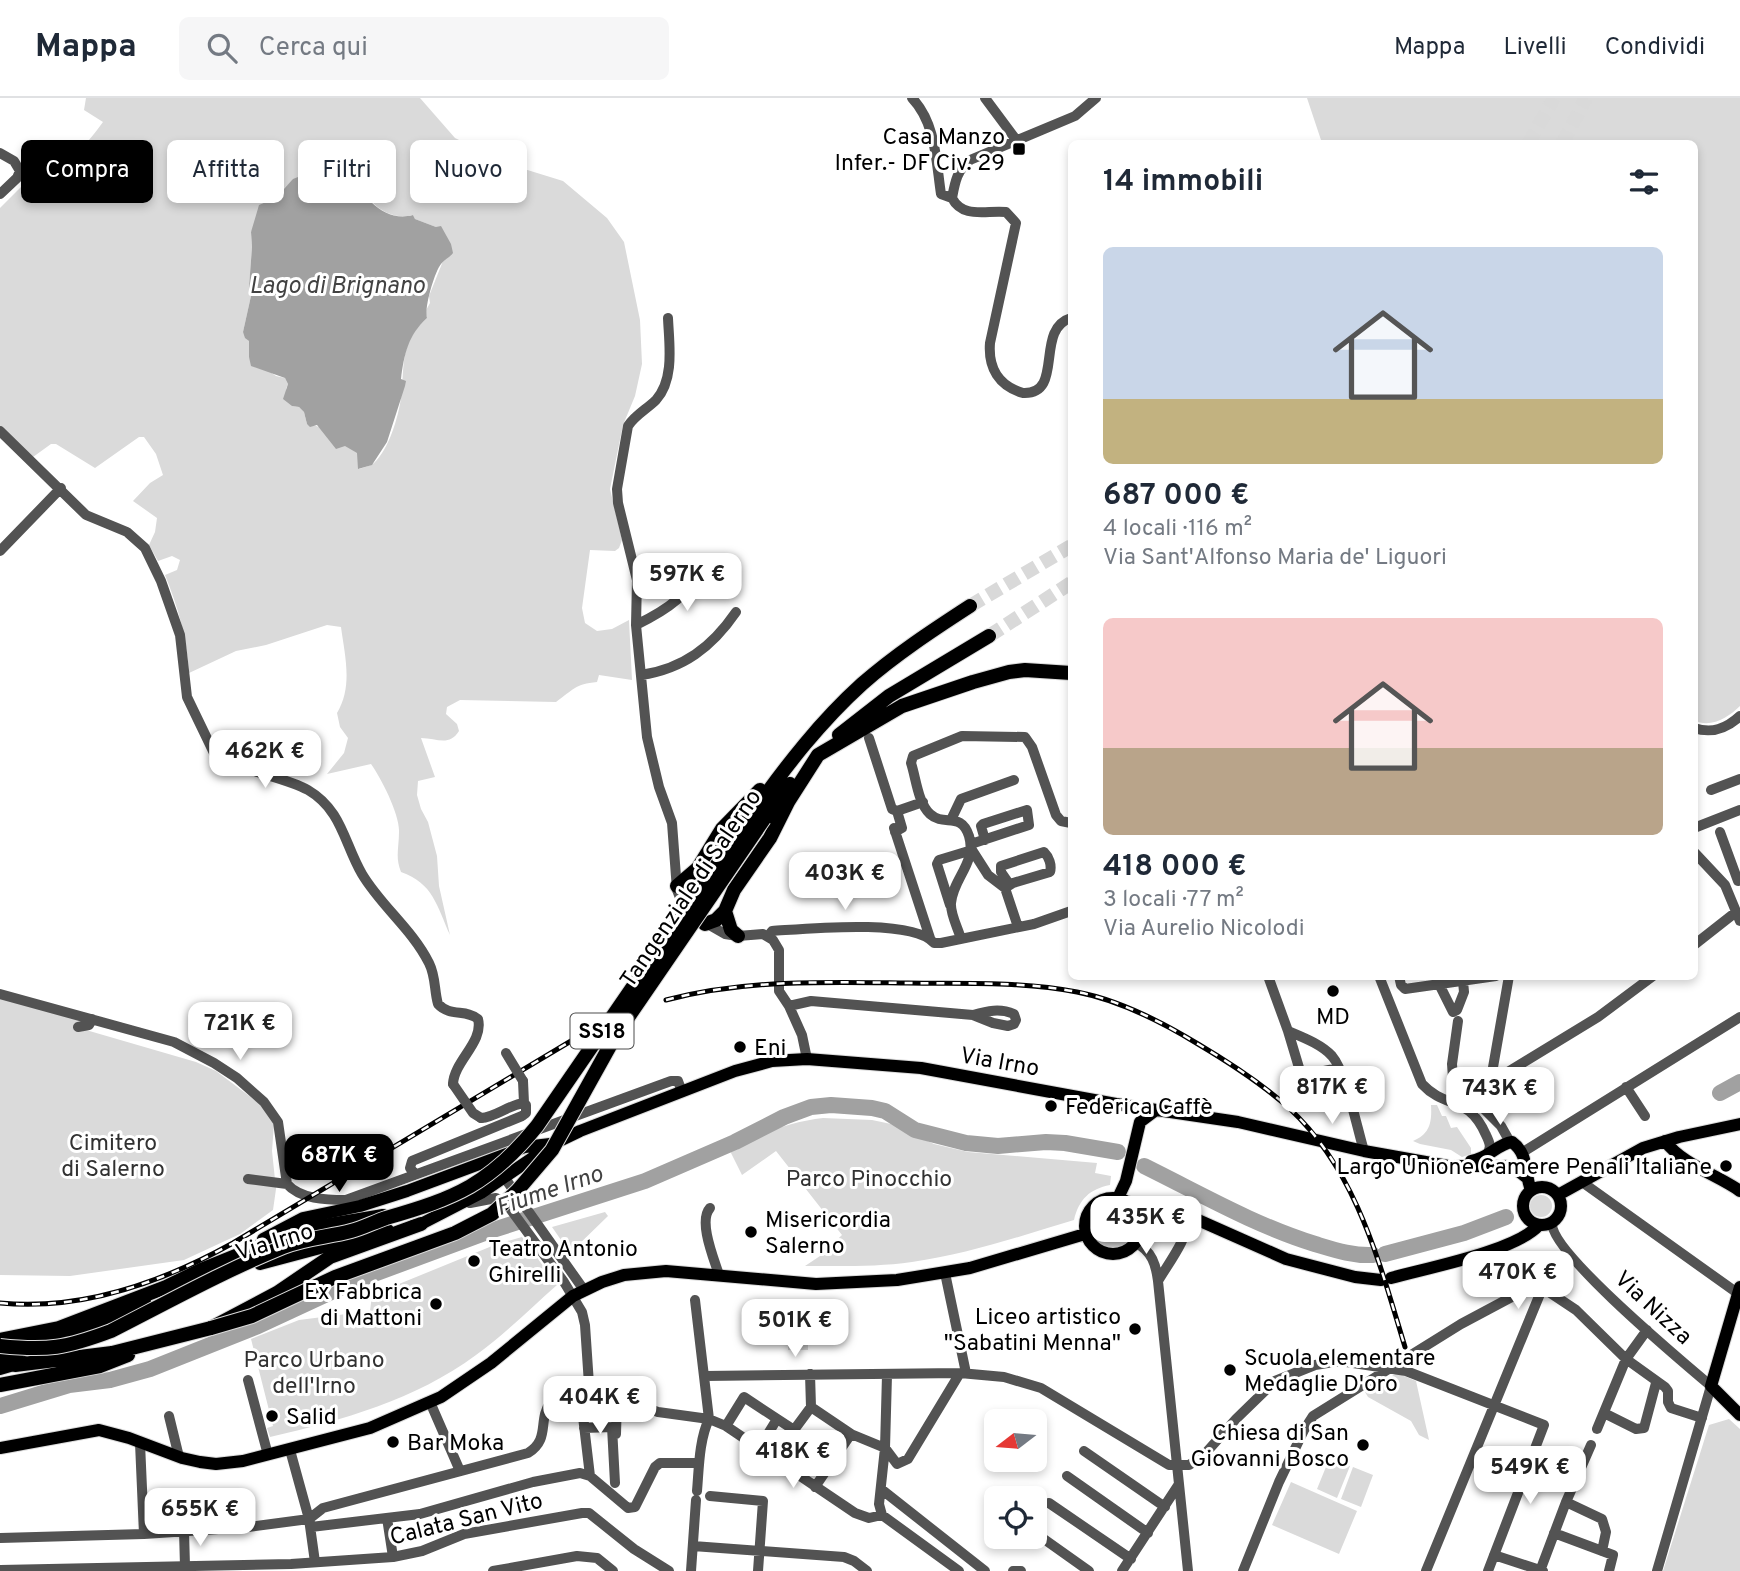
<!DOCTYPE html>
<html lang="it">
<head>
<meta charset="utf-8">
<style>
  body { margin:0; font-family:Overpass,sans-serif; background:#f6f6f7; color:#1f2937; height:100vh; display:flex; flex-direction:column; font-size:26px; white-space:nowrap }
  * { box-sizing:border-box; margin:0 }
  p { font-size:23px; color:#747a83 }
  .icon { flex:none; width:38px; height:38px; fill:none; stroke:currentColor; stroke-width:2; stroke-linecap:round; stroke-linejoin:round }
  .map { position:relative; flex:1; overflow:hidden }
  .side { position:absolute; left:1068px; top:42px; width:630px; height:840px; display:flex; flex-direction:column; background:#fff; border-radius:10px; box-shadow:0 4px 10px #0003 }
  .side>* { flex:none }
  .guide { position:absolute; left:21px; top:42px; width:665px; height:63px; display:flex; gap:14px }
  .needle { width:46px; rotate:254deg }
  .controls { position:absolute; left:984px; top:1311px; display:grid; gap:14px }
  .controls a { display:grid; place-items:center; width:63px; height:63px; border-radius:10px; background:#fff; box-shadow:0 4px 10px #0003; font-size:35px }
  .price { position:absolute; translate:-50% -60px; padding:0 16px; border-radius:14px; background:#fff; color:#222; font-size:23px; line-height:46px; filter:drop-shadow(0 2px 4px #0008) }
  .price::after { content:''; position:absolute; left:50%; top:42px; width:21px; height:16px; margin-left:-10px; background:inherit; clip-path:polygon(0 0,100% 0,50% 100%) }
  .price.active { background:#000; color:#fff }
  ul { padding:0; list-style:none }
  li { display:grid; align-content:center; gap:14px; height:371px; padding:0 35px }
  li span { display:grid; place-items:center; height:217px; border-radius:10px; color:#555 }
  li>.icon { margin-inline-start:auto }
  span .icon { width:126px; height:126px; fill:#fffc; stroke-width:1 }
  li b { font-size:30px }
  h2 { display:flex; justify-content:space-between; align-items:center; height:84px; padding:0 35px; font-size:30px }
  .tag { padding:0 24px; border-radius:10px; background:#fff; box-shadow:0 4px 10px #0003; font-size:24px; line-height:63px }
  .tag.active { background:#000; color:#fff }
  header { display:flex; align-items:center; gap:42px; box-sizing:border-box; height:98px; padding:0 35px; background:#fff; border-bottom:2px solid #e0e1e3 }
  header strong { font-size:33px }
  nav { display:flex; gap:38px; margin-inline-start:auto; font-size:24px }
  .search { width:490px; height:63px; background:#f6f6f7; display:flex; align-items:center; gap:18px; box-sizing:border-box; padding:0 24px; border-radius:10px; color:#747a83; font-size:26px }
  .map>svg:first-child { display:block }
  .green { fill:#dadada; fill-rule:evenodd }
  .water { fill:#a1a1a1 }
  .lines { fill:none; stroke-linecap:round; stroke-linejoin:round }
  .river { stroke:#a1a1a1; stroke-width:16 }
  .highway-tunnel { stroke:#d9d9d9; stroke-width:14; stroke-dasharray:14 7; stroke-linecap:butt }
  .major-casing { stroke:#dbdbdb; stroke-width:14 }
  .highway-casing { stroke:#dbdbdb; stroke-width:16 }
  .minor { stroke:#535353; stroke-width:10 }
  .major { stroke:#000; stroke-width:12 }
  .highway { stroke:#000; stroke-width:14 }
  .rail-casing { stroke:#000; stroke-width:5 }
  .rail { stroke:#fff; stroke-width:2.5; stroke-dasharray:8; stroke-linecap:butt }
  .highway-bridge-casing { stroke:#dbdbdb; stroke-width:16; stroke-linecap:butt }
  .minor-bridge { stroke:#535353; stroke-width:10 }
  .highway-bridge { stroke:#000; stroke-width:14 }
  .poi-dot { fill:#000; stroke:#fff; stroke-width:2.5 }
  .labels { text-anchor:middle; stroke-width:6; stroke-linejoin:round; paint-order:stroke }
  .shield { fill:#fff; stroke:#4c4c4c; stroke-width:2 }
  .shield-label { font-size:21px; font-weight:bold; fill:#000 }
  .poi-label { font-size:23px; fill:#000; stroke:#fff; text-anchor:start }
  .street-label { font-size:23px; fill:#000; stroke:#fff }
  .park-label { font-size:23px; fill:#313131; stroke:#fff }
  .water-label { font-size:24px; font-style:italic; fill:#424242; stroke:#fff }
</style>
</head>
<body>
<header>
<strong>Mappa</strong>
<div class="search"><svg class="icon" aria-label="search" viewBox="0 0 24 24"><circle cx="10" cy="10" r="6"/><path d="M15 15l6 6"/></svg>Cerca qui</div>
<nav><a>Mappa</a><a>Livelli</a><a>Condividi</a></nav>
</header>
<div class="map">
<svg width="1740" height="1473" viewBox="0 0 1740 1473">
  <rect width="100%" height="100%" fill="#fff"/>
  <path class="green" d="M86,0H420L455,40L508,66L563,83L607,120L624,144L640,222L642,266L635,298L623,327L610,391L622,442L619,450L615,453L590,452L582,510L585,525L597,533L612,531L629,522L632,582L599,577L597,584C575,586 573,592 556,604L460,602L447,609L446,616L457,626L459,633C449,649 437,640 421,640L435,679L418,683L417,697L421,711L428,724L437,758L439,788L450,837C437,808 433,785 401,774C395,759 399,750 399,734C400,717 381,680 371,666L327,676L344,655L348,640L340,629L337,615C353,588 345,559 341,529L327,527L266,547L236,553L189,575C187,540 178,509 165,477L177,472L180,462L172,458L158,463L149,447L155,434L157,420L133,403L150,385L163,377L156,356L144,339H139L95,370L56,346H51L33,359L0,328V110L29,81L33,70C62,77 87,46 103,24L84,12ZM339,71C344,74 350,78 353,82C368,101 385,124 413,117L415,121L436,129L443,163L429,198L430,205L425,214L427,220C399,244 405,268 401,300C398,320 389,351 374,365C370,368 364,369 359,371L358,355C341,346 325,327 307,326L304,314L299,309L292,308L286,291L288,286L285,280L276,278L249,259V243L243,234L251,198L249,189L252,149L251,134C262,118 283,84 302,78C314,74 327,75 339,71Z
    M1307,0H1740V608C1729,619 1710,631 1694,622V46L1322,45Z
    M0,900L88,923L86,932L196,964L216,973L256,1003L267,1014L274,1026L272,1053L276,1091L273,1112L240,1136L184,1162L70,1178L0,1177Z
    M1431,1007H1437L1442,1018H1446L1451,1030L1457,1029L1471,1050V1056L1462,1059L1451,1052L1420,1046L1413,1043C1430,1036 1432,1024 1431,1007Z
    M823,1020L872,1022L891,1026L934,1046L968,1054L1097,1065L1095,1075L1111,1078L1110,1087C1090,1091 1079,1101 1074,1122C1021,1138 968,1156 912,1164C877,1169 841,1168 805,1168L820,1158L842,1137L776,1053L742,1077L730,1053C759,1035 790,1024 823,1020Z
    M1530 1108a11 11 0 1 1 22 0a11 11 0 1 1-22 0Z
    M1093 1131a20 20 0 1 1 40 0a20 20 0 1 1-40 0Z
    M605,1114L608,1118L570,1155L552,1129Z
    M522,1139L557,1187C531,1210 505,1236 476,1257C415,1302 343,1322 270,1339L267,1330L273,1328L251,1241L299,1222L370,1213L372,1197L497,1146Z
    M788,1225H808V1252H788Z
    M1397,1275L1416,1283L1429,1342L1419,1337L1411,1323L1368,1299L1365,1294Z
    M1729,1321L1740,1331V1473H1663L1709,1327Z
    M1330,1359L1350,1368L1337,1400L1317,1391Z
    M1353,1369L1373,1377L1361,1409L1341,1401Z
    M1291,1384L1357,1413L1339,1456L1272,1427Z"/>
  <path class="water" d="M340,71L350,75C362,98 384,125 413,117L415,121L436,129L441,128L451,146L453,155C449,160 445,161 441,166C434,175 424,211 427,220C408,237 404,257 401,281L406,283L405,288L387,344L372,367L358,371L357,355L345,348L336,351L317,327L310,329L307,326L304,314L299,309L292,308L283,301L288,286L285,280L251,268L249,259V243L245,240L243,234L251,198L249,189L252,149L251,134L259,107L266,104L271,105L293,81L303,77Z"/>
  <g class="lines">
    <path class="river" d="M1720,995L1740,984
      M1144,1068C1201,1096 1254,1127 1315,1146C1335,1152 1353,1158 1373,1157
      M1385,1156L1464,1135L1506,1119
      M0,1308L69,1287L110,1282L150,1271L258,1228L355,1183L490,1133L645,1083L735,1044L784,1019L811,1009L831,1007L872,1010L885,1013L915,1032L966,1045L998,1048L1046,1044L1065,1045L1118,1054"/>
    <path class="highway-tunnel" d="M1528,46L1554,0
      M1562,46L1586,0
      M970,508L1071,448
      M989,538L1071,485"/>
    <defs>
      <path id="major" d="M1665,1043C1683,1067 1716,1076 1740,1093
        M1471,1063C1488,1061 1497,1046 1512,1044C1529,1056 1524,1075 1531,1092
        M1523 1108a19 19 0 1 1 38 0a19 19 0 1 1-38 0Z
        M1558,1097L1643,1050L1679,1039L1740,1026
        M1085 1128a28 28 0 1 1 56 0a28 28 0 1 1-56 0Z
        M1118,1100L1126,1083L1140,1024L1156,1012
        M1140,1119L1167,1114H1180L1286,1161L1355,1179L1381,1182
        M413,1128L421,1126L481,1095L553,1046L580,1033L735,973L772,963L807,961L921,970L1116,1006L1238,1024L1364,1053L1448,1068H1512L1526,1079
        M263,1141L303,1120L360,1108L407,1093L525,1049L550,1046
        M260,1166L388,1132
        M1391,1180C1427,1170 1516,1153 1539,1127
        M1740,1189L1711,1288L1740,1317
        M0,1260L101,1223L145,1204
        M0,1271L24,1264
        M0,1350L99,1332L129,1340L182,1360L200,1364L216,1366L243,1363L370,1330L441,1299L491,1265L573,1198L602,1184L624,1177L666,1173L816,1186L897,1182L970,1170L1085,1136"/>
      <path id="highway" d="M839,637L889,598L989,538
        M754,713C786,668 820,624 862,586C895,557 933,532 970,508
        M764,721L790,686
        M677,788L698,770L722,731L760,692
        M725,813L731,832L738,838
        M705,826L716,822L725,813L734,792L770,740L788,704L818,657L902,608L973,584L1009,574L1025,572L1071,575
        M0,1242L59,1230L166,1189L201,1172L300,1132L383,1118
        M15,1267L112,1255L211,1230L277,1195L330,1159L421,1126
        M0,1287L100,1268L128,1257"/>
    </defs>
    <use href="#major" class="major-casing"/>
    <use href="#highway" class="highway-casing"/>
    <path class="minor" d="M912,0C936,25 936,63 941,96L952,100
      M985,0L1017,43
      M0,55L14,63L20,73L17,80L0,96
      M668,220C669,245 675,281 656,302C647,311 635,317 628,328L617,391L618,405L637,482L636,527L647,639L659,689L672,725L677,792L682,805L690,812
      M1071,220C1034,231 1065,297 1023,295C999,288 988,270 990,245L1016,125L1006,114C986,112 963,121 952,100C955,84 957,72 970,62L1075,18L1096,0
      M0,333L86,417L127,434L145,450L161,483L180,537L187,599L214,655C235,672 283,678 308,692C342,712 344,745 362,776C381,808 412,831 429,865C436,879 434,892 438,906C450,919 466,911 478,921C484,944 454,963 453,986
      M0,453L61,390
      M636,527C673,509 684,498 708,466
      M641,577C683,571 712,549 736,514
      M1694,630C1712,636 1726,631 1740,618
      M869,640L892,711L897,713L923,704
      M1711,692L1740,681
      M951,722L961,701L1014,682
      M894,730L930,840
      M1694,730L1740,712
      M895,734L902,730L897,713
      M1720,734L1738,783
      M971,746L1029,727L1027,712L983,726L981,728L985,742
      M1694,754L1725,787L1740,823
      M1005,790L1013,785L1050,774C1052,767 1049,759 1044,754L1001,768V774L1010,787
      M950,807L937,766L939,762L972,752L988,777L1005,790L1018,829
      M704,824L725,836L738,838L763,836L773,842L779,852V893L789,908L802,937L807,961
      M768,838L772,833C805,831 912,820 934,845H941L1034,826L1071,813
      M961,841C958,830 950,816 951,805C953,780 977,765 969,738C961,713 944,729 930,716C918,705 916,680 911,665L913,658L962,638L1025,639L1032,649L1056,717L1061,723L1071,725
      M1694,847L1736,814
      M1268,878L1288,933C1302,939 1321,946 1332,958C1346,974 1357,1030 1364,1053
      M1379,878L1422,986C1446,1012 1468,996 1486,1037C1490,1045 1492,1050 1486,1058
      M1399,878L1401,887L1405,891L1496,878
      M1439,886L1453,914L1457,912L1464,894L1463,883
      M0,896L174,944L214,965L237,980L264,1004L278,1024L287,1086C300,1101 326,1102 346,1102L671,983H678L682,994
      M789,908L811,903L973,917C987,913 1000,910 1014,916L1016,922L1014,926L1008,928L993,925L973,917
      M1458,923L1452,966L1453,980L1460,982L1479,1004
      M78,929L89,927L92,921
      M1288,933L1300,973L1304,977L1339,970
      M523,983L524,1005
      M1626,989L1645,1018
      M1485,990L1492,975L1509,878
      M1476,1007H1480L1501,1028L1510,1044
      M1473,1014L1498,980L1598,919L1653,878
      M1523,1054L1740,919
      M415,1076L410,1070L412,1063L522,1018L526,1015V1007L524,1005C508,1007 496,1019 481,1020
      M502,1076L584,1192
      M248,1081L287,1086
      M1582,1084L1740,1197
      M470,1105L496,1100L506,1105L564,1184L582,1214L585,1227L590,1301
      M710,1110C698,1123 714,1161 719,1177
      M1552,1124C1548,1152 1684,1265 1711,1288L1657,1473
      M1136,1145C1152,1153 1156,1167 1158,1183
      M945,1175L966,1275
      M695,1202L709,1321C699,1342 699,1370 697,1393
      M810,1276L811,1309L851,1336L885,1350
      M705,1278L960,1275L1004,1279L1041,1290L1169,1367H1189L1203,1358L1236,1321L1275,1283L1315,1267L1340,1263L1406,1273L1544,1327L1488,1473
      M248,1282L268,1357
      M581,1302L590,1378
      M430,1304L460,1373
      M1604,1315L1636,1331L1644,1330L1656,1285
      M169,1318L179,1359
      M726,1328L744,1299L794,1332L811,1309
      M584,1330L612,1329L615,1385
      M1597,1331L1626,1261L1647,1232
      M616,1336L617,1301
      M140,1345L144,1436
      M760,1349L777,1321
      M885,1350L897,1366L908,1361L960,1275
      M290,1352L309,1421L315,1464
      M1084,1353L1165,1409
      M1067,1378L1148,1435
      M815,1389L851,1336
      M881,1391L985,1473
      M710,1398L763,1403L758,1473
      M1566,1404L1602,1421L1606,1434L1602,1453
      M1049,1405L1131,1461
      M882,1417L879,1406L885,1350L887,1277
      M882,1417L959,1473
      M387,1420L393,1459
      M311,1429L420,1416L533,1384L580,1375L590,1378L628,1410L635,1409L655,1369L660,1365H699
      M184,1433L185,1468
      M1034,1434L1089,1473
      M1554,1435L1613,1457L1609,1473
      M0,1440L144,1436L248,1429L309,1421L323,1410L528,1355C551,1341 537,1321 551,1304L608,1300L629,1304L658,1314L709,1321L726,1328L855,1415L869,1420L882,1417
      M693,1448L844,1459L854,1463L867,1473
      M1494,1457L1543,1473
      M0,1472L291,1466L393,1459L422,1453L464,1436L582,1415H589L634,1451L669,1473
      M493,1473L577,1458L597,1460L613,1473
      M691,1473L696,1402
      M1013,1473H1021
      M1122,1473L1179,1386
      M1188,1473L1158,1183C1170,1163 1187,1142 1190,1117
      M1243,1473L1279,1384L1304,1332L1313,1318L1461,1226L1521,1194L1534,1191L1549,1194L1576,1212L1626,1261L1665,1289L1668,1293V1304L1671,1310L1702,1320
      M1426,1473L1542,1191
      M1540,1473L1566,1404L1591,1347"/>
    <use href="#major" class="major"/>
    <use href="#highway" class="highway"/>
    <defs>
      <path id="rail" d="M666,902C745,881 827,884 908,885C964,886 1022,883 1077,894C1119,902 1162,924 1198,946C1230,965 1261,985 1289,1010C1357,1073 1379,1164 1405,1249
        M0,1205C82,1213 163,1184 233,1145L576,940"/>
    </defs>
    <use href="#rail" class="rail-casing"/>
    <use href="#rail" class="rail"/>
    <defs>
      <path id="highway-bridge" d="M211,1230L252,1218L335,1179L455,1135L492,1116L517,1093L552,1052L616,937L764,721
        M0,1248C48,1253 66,1250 111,1233C168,1204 224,1173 283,1149C305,1140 329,1139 351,1133C363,1130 374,1124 386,1120C456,1100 490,1086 537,1028L754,713"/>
    </defs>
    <use href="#highway-bridge" class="highway-bridge-casing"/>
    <path class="minor-bridge" d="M506,955L523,983
      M453,986L473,1015L481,1020"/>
    <use href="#highway-bridge" class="highway-bridge"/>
  </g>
  <g class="poi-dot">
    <rect x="1012" y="44" width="14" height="14" rx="3.5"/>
    <circle cx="1333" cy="893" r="7"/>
    <circle cx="740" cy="949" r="7"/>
    <circle cx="1051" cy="1008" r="7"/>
    <circle cx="1726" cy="1068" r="7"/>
    <circle cx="751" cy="1134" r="7"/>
    <circle cx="474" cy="1163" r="7"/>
    <circle cx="436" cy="1206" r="7"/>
    <circle cx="1135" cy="1231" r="7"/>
    <circle cx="1230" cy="1272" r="7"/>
    <circle cx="272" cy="1318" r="7"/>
    <circle cx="393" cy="1344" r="7"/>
    <circle cx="1363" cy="1347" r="7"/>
  </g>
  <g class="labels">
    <rect class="shield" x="570.5" y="915.5" width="63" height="35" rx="5"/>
    <g class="shield-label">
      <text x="602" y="940">SS18</text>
    </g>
    <g class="poi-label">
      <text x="1005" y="46" text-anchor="end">Casa Manzo<tspan x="1005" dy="26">Infer.- DF Civ. 29</tspan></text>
      <text x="1333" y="926" text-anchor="middle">MD</text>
      <text x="754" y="957">Eni</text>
      <text x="1065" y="1016">Federica Caffè</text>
      <text x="1712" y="1076" text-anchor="end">Largo Unione Camere Penali Italiane</text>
      <text x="765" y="1129">Misericordia<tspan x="765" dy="26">Salerno</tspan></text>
      <text x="488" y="1158">Teatro Antonio<tspan x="488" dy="26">Ghirelli</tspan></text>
      <text x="422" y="1201" text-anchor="end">Ex Fabbrica<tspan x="422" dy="26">di Mattoni</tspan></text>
      <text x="1121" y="1226" text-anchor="end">Liceo artistico<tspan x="1121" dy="26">"Sabatini Menna"</tspan></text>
      <text x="1244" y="1267">Scuola elementare<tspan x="1244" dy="26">Medaglie D'oro</tspan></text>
      <text x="286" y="1326">Salid</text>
      <text x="1349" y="1342" text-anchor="end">Chiesa di San<tspan x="1349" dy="26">Giovanni Bosco</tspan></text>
      <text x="407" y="1352">Bar Moka</text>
    </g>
    <g class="street-label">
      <text transform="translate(690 790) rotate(-56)" y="8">Tangenziale di Salerno</text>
      <text transform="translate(1000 963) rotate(10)" y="8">Via Irno</text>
      <text transform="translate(274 1143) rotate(-17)" y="8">Via Irno</text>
      <text transform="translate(1654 1209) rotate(43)" y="8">Via Nizza</text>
      <text transform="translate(466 1420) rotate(-14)" y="8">Calata San Vito</text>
    </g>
    <g class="park-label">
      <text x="113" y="1052">Cimitero<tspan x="113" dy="26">di Salerno</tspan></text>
      <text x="869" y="1088">Parco Pinocchio</text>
      <text x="314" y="1269">Parco Urbano<tspan x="314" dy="26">dell'Irno</tspan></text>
    </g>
    <g class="water-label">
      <text x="337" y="195">Lago di Brignano</text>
      <text transform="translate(549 1092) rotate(-19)" y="8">Fiume Irno</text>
    </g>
  </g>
</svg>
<div class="controls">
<a><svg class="needle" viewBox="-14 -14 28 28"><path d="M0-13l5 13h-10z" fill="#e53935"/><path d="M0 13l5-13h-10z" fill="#747a83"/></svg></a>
<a><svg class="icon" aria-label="locate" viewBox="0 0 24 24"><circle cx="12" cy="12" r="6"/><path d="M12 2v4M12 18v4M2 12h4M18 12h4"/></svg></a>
</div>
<b class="price" style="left:687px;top:515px">597K €</b>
<b class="price" style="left:265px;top:692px">462K €</b>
<b class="price" style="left:845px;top:814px">403K €</b>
<b class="price" style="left:240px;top:964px">721K €</b>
<b class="price" style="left:1332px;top:1028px">817K €</b>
<b class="price" style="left:1500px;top:1029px">743K €</b>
<b class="price active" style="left:339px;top:1096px">687K €</b>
<b class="price" style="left:1146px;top:1158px">435K €</b>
<b class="price" style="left:1518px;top:1213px">470K €</b>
<b class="price" style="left:795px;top:1261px">501K €</b>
<b class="price" style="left:600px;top:1338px">404K €</b>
<b class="price" style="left:793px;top:1392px">418K €</b>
<b class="price" style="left:1530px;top:1408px">549K €</b>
<b class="price" style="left:200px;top:1450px">655K €</b>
<div class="guide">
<a class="tag active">Compra</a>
<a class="tag">Affitta</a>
<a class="tag">Filtri</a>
<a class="tag">Nuovo</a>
</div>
<section class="side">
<h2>14 immobili<svg class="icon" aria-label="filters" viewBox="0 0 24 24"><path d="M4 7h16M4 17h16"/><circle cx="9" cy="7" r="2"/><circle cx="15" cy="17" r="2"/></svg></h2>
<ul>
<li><span style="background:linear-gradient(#c9d6e8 70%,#c2b280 0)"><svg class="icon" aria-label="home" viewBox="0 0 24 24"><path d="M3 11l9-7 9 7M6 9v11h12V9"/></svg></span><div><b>687 000 €</b><p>4 locali · 116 m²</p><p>Via Sant'Alfonso Maria de' Liguori</p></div></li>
<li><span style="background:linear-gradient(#f6c9c9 60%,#b9a48a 0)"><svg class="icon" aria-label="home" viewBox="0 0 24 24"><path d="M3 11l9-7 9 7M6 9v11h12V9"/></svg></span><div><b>418 000 €</b><p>3 locali · 77 m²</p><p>Via Aurelio Nicolodi</p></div></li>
</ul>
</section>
</div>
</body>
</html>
